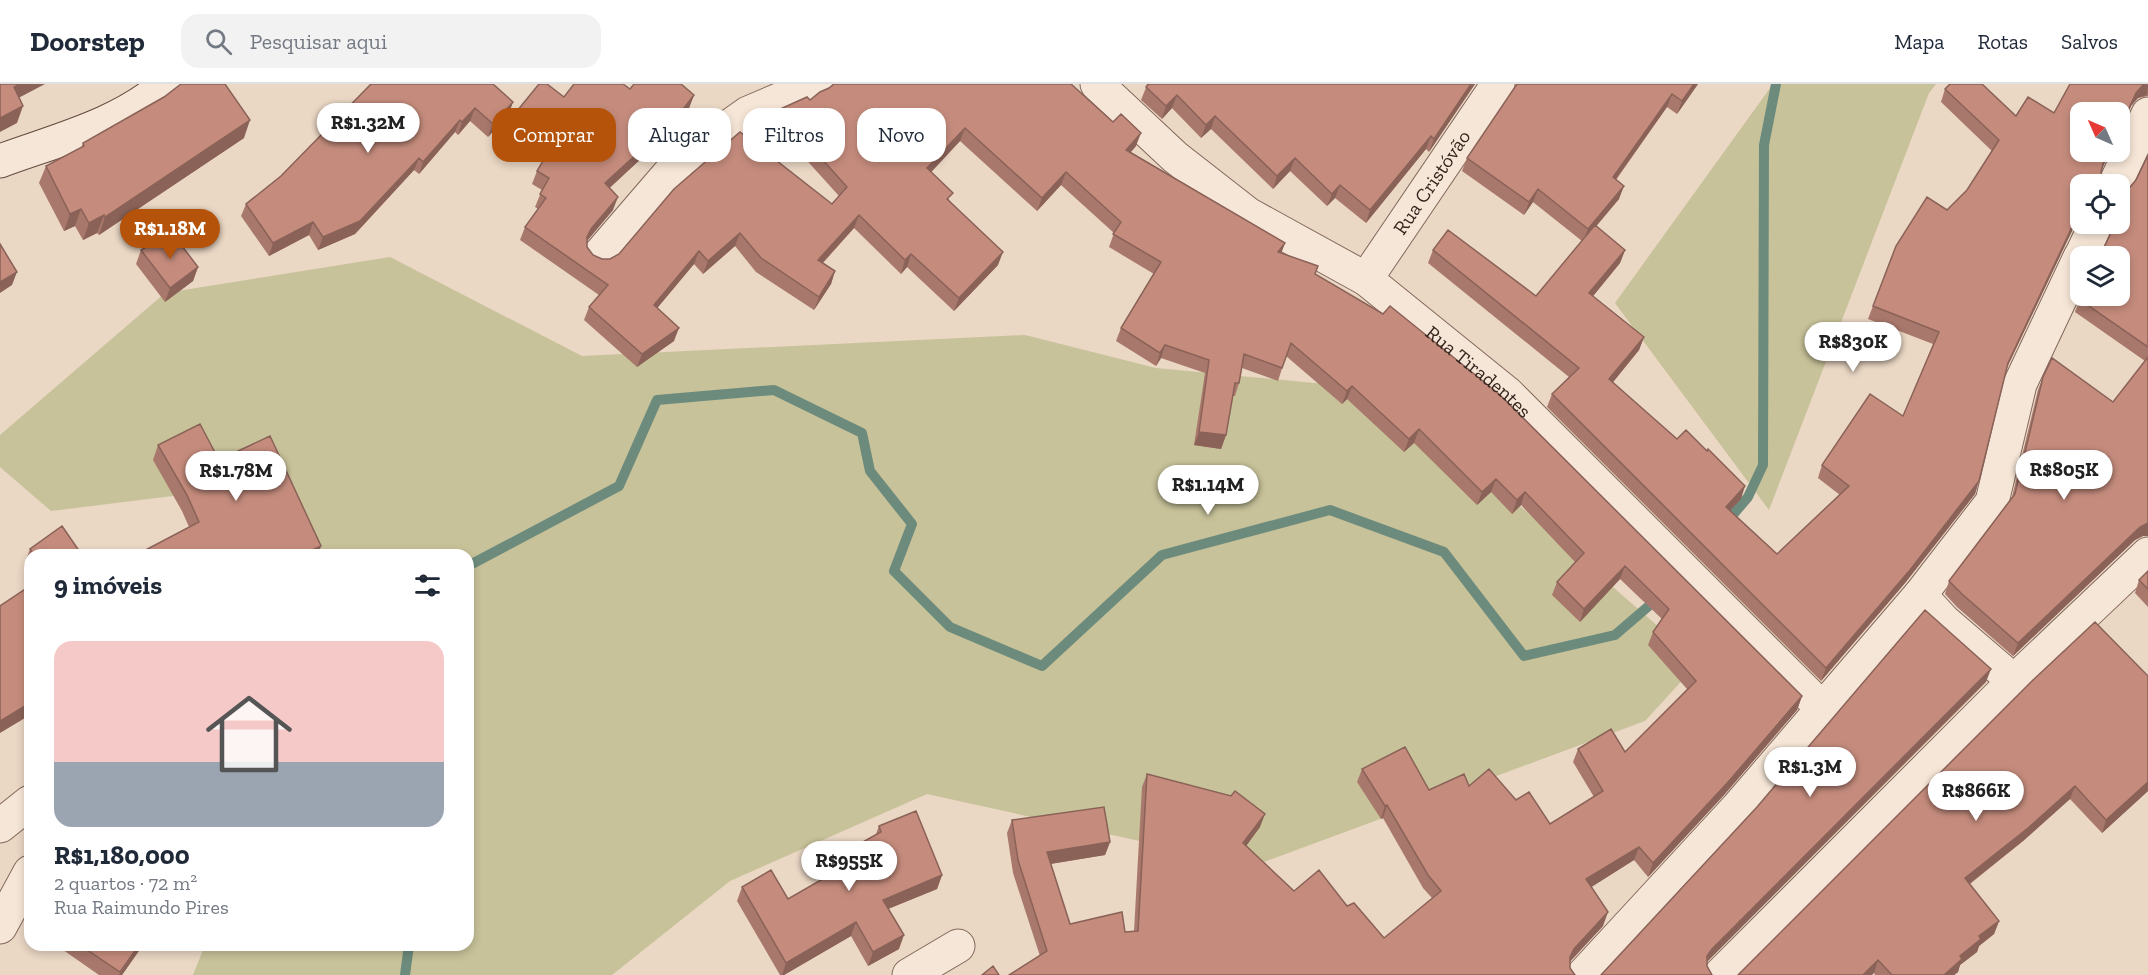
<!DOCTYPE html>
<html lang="pt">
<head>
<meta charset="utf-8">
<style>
  body { margin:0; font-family:"Zilla Slab",serif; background:#f2f2f3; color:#1f2937; height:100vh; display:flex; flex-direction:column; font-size:22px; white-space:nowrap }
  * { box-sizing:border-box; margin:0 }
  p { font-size:20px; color:#747a83 }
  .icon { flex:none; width:33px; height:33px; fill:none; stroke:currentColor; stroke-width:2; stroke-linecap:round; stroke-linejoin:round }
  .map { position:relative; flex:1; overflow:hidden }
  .drawer { position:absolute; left:24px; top:465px; width:450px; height:402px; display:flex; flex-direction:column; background:#fff; border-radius:18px; box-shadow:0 3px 9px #0003 }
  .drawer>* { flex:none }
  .hud { position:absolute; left:492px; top:24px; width:570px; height:54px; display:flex; gap:12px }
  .needle { width:39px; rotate:315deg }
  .controls { position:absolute; left:2070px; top:18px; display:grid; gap:12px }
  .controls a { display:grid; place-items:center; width:60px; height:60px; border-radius:12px; background:#fff; box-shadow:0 3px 9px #0003; font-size:30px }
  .price { position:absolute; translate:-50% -51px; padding:0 14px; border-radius:21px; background:#fff; color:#222; font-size:20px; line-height:39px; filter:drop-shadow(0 2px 3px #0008) }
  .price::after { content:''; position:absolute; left:50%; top:36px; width:18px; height:14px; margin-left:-9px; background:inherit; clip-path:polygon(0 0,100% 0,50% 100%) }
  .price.on { background:#b45309; color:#fff }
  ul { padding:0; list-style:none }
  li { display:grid; align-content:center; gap:12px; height:318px; padding:0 30px }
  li+li { border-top:2px solid #e0e1e3 }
  li span { display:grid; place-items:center; height:186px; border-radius:18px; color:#555 }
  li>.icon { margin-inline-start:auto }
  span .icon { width:108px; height:108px; fill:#fffc; stroke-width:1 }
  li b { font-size:26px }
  h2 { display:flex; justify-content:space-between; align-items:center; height:72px; padding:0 30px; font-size:26px }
  .chip { padding:0 21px; border-radius:18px; background:#fff; box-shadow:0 3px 9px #0003; font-size:21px; line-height:54px }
  .chip.on { background:#b45309; color:#fff }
  header { display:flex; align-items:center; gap:36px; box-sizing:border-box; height:84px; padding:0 30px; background:#fff; border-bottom:2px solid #e0e1e3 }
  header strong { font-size:28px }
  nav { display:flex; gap:33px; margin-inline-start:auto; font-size:21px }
  .search { width:420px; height:54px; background:#f2f2f3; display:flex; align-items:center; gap:15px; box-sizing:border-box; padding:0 21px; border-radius:18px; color:#747a83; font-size:22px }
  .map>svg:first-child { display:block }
  .green { fill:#c7c299 }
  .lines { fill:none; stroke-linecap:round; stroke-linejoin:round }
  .stream { stroke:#6d8b7d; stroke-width:10 }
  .street-casing { stroke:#83685c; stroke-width:35 }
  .secondary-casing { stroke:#654a3f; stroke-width:35 }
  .street { stroke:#f6e6d7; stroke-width:33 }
  .secondary { stroke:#f6e6d7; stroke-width:33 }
  .wall { fill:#a9786c }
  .shaded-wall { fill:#8a6258 }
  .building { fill:#c58c7d; stroke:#8a6258; stroke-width:1.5 }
  .labels { text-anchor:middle; stroke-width:4.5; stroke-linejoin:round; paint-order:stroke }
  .street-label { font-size:20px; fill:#34251f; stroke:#f2e2d3 }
</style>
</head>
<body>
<header>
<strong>Doorstep</strong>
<div class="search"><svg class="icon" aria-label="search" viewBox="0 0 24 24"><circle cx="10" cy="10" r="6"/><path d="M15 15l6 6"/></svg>Pesquisar aqui</div>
<nav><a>Mapa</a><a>Rotas</a><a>Salvos</a></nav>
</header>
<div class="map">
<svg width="2148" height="891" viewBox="0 0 2148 891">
  <rect width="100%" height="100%" fill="#ead7c4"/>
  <path class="green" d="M1773,0H1936L1929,9L1769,426L1615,219Z
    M390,173L582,272L1025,251L1156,284L1387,306L1699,578L1645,637L1253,782L927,710L730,797L612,891H193L205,861H468V471H306L229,405L51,427L0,383V351L165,209Z"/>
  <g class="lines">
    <path class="stream" d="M1725,440L1748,413L1763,381L1764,61L1776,0
      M468,482L619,402L657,316L774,306L862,349L870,387L912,440L894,487L950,543L1042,582L1162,471L1330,426L1444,468L1524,572L1615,551L1658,514
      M405,891L409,861"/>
    <defs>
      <g id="street">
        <path id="s1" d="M1097,0L1175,73L1248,130L1366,195L1507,309L1822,624"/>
        <path d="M2115,100L2148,30"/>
        <path d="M600,170L680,77L748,29L816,0"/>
        <path d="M2081,172L2096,140"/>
        <path id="s2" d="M1366,195L1498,0"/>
        <path d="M1920,511L1944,537L2014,597"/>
        <path d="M0,742L30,718"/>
        <path d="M0,843L30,788"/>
        <path d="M909,891L958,862"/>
        <path d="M1583,891L1738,723L1920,511L1992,418L2020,300L2080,173"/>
        <path d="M1720,891L2014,597L2148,470"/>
      </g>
      <path id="secondary" d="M0,77C57,56 120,41 166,0"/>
    </defs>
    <use href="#street" class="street-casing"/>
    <use href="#secondary" class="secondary-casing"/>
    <use href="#street" class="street"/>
    <use href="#secondary" class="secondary"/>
  </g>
  <path class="wall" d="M371,0L513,18L508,31L488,53L470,37L458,51L455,48L419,90L414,86L355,150L318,166L309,151L269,172L241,132L246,120L281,92Z
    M1146,0H1475L1431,65L1429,68L1426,65L1366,139L1335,114L1327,122L1290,87L1273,105L1211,45L1201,54L1172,24L1162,35L1141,16L1147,1Z
    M1698,0L1677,30L1667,23L1616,96L1619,115L1596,142L1625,166L1620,179L1593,212L1644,253L1639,266L1613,298L1741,415L1730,426L1777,470L1840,411L1818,394L1822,381L1903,332L1933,260L1868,235L1896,162L1947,126L1967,106L1992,67L1941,18L1945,5L2016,32L2054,29L2148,0V12L2138,14L2131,22L2120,47V28L2080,68H2110L2102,84L2080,100L2079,132L2006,285L1975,410L1905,499L1821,597L1547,323L1552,310L1569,293L1428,179L1433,166L1536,212L1582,157L1533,118L1524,131L1462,87L1467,74Z
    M630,5L694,11L689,24L671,47L610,103L613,126L587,157V163L593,171L602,175H610L832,120L839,112L773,39L778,26L810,16L1136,62L1131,68L1285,159L1281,170L1315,190L1802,612L1797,626L1724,711L1648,793L1634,776L1591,803L1603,842L1570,878L1040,872L1013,789L1007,749L1012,736L1110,758L1105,771L1051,780L1070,840L1125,848L1134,847L1142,703L1147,690L1260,743L1246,761L1294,807L1347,822L1384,854L1432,814L1423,804L1383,734L1381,735L1357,698L1362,685L1429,706L1469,702L1516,716L1550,740L1594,713L1573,678L1578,665L1625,668L1687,605L1648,561L1653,548L1662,535L1620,495L1580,538L1552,511L1557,498L1575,478L1521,421L1512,430L1491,408L1477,421L1414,359L1404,368L1347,315L1342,320L1286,272L1278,297L1242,284L1239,299L1235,312H1232L1226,351L1221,365L1194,361L1205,289L1161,274L1156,282L1116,257L1121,244L1154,190L1109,163L1114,149L1061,101L1037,127L960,57L931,88L950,117L998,181L954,227L907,183L901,190L854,144L823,179L835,187L831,200L814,226L756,188L735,162L703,190L694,180L657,224L674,257L637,283L584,236L589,223L599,211L520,156L525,143L538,125L535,123L542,106L532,100L537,87L545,74L509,45L513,32L564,13Z
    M244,54L99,151L97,149L83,156L75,142L64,147L39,99L46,82L81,64L83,59Z
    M2148,71V452H2143L2135,456L2013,572L1957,523L1945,510L1949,497L2012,413L2038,306L2043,293L2113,318L2145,277L2075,228L2081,212L2114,143L2115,140H2120L2122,106L2130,103L2136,96Z
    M141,166L198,183L193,197L165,218L136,180Z
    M158,361L219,376L318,471H131L138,470L189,443L182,427L153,376Z
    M30,465L82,471H30V489L24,481Z
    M2148,487V523L2135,509L2139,496Z
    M2032,597L2148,707L2102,749L2070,715L2023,757L1970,800L1999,837L1994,850L1979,862L1977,868L1960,881L1958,888L1954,891H1875L1874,889L1738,891Z
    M879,742L942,791L937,805L888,825L899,865L868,882L851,852L784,891H780L737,817L742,803L788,815L839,785L838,783L843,769L876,750Z
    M56,861H143L122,891H99Z"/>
  <path class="shaded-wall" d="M20,0H45L7,20L14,3Z
    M1471,0H1475L1429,68L1434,55Z
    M1694,0H1698L1677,30L1682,17Z
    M2148,0L2147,11L2138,14L2131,22L2120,47V44L2136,9L2143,1Z
    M1672,10L1667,23L1608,106L1613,93Z
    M694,11L689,24L671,47L601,112L605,99Z
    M1177,11L1172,24L1162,35L1166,22Z
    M513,18L508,31L488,53L493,40Z
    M23,22L17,39L0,48V34Z
    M475,24L470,37L458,51L462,38Z
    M1215,32L1211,45L1201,54L1206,41Z
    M250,36L244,54L99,151L105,133Z
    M460,36L455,48L419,90L423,78Z
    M965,44L960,57L922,98L927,84Z
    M1141,49L1136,62L1121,79L1126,66Z
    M1431,52L1426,65L1366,139L1370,126Z
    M2108,68H2110L2098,93L2103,80Z
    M419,74L414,86L355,150L318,166L323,153Z
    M1295,74L1290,87L1273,105L1277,92Z
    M1066,88L1061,101L1037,127L1042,114Z
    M1340,101L1335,114L1327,122L1332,110Z
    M1624,102L1619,115L1583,158L1588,145Z
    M1538,105L1533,118L1524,131L1529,118Z
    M618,113L613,126L586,158L587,153L591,145Z
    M81,125L75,142L64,147L70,130Z
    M2080,126V130L2003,292L2008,279Z
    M104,131L97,149L83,156L89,139Z
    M859,131L854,144L813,189L818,176Z
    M313,138L309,151L269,172L273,159Z
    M740,149L735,162L703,190L708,177Z
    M1285,159L1280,172L1278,168Z
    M1625,166L1620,179L1585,222L1589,209Z
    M699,167L694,180L649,234L654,221Z
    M1003,168L998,181L954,227L959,214Z
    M911,170L907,183L901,190L905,176Z
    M198,183L193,197L165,218L170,204Z
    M835,187L831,200L814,226L819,213Z
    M17,188L12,201L0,209V198Z
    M679,244L674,257L637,283L642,270Z
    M1644,253L1639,266L1605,308L1609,295Z
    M1165,261L1161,274L1156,282L1160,269Z
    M1352,302L1347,315L1342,320L1347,307Z
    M1419,345L1414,359L1404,368L1409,355Z
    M1199,348L1226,351L1221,365L1194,361Z
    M1496,395L1491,408L1477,421L1482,408Z
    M1979,397L1975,410L1905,499L1821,597L1826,584Z
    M1745,402L1741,415L1721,436L1726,423Z
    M1525,408L1521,421L1512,430L1517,416Z
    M2148,439V452H2143L2135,456L2013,572L2018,559L2140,443Z
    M321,462L318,471H302Z
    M1625,482L1620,495L1580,538L1584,525Z
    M1991,585L1986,598L1707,878V872L1712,865Z
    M1802,612L1797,626L1724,711L1648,793L1653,779Z
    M30,619V631L0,649V637Z
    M2148,698V707L2102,749L2106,736Z
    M2075,702L2070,715L2023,757L1960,807L1965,794Z
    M1387,721L1383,734L1381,735L1385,722Z
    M1265,730L1260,743L1239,772L1243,759Z
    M1110,758L1105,771L1043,781L1047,768Z
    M1639,763L1634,776L1582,809L1586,795Z
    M942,791L937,805L878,829L883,816Z
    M1608,828L1603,842L1569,878L1570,873L1574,865Z
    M1999,837L1994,850L1979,862L1977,868L1960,881L1958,888L1954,891H1944L1960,872L1979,852Z
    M856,838L851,852L784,891H782L786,879Z
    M904,851L899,865L868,882L873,868Z
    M139,861H143L122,891H119Z
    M1878,876L1874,889L1872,891H1863Z"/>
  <path class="building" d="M0,0H20L14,3L23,22L0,34Z
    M181,0H225L250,36L105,133L104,131L89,139L81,125L70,130L46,82L84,62L83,59L164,13Z
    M371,0H493L513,18L493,40L475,24L462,38L460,36L423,78L419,74L360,137L323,153L313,138L273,159L246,120L281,92Z
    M539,0H547L564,13L574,0H623L630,5L634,0H681L694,11L676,34L605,99L618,113L591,145L587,153V163L593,171L602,175H610L619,170L674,105L740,48L832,120L847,103L778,26L807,13L810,16L820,8L829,4L834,0H1071L1113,38L1121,30L1141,49L1126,66L1285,159L1278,168L1318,182L1315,190L1383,230L1390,222L1499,310L1802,612L1729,697L1653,779L1639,763L1586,795L1608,828L1574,865L1570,873V884L1575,891H1009L1047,867L1018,776L1012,736L1104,723L1110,758L1047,768L1070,840L1122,828L1125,848L1138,847L1147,690L1231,712L1235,707L1265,730L1243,759L1294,807L1319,786L1347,822L1354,819L1384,854L1441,807L1428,791L1387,721L1385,722L1362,685L1405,663L1429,706L1464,690L1469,702L1489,685L1516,716L1529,708L1550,740L1603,707L1578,665L1611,645L1625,668L1696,597L1653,548L1669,525L1625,482L1584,525L1557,498L1584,469L1525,408L1517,416L1496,395L1482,408L1419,345L1409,355L1352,302L1347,307L1291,259L1282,284L1244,270L1239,299H1235L1226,351L1199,348L1209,276L1165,261L1160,269L1121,244L1161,178L1113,150L1121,138L1066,88L1042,114L965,44L927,84L953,109L947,115L1003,168L959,214L911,170L905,176L859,131L818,176L835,187L819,213L761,174L740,149L708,177L699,167L654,221L679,244L642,270L589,223L608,201L525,143L546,114L540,110L549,94L537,87L552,62L513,32Z
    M1149,0H1471L1436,52L1434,55L1431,52L1370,126L1340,101L1332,110L1295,74L1277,92L1215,32L1206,41L1177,11L1166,22L1146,3Z
    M1517,0H1694L1682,17L1672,10L1613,93L1624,102L1588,145L1538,105L1529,118L1467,74Z
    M1950,0H1982L2016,32L2028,13L2054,29L2070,0H2147L2143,1L2136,9L2120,44V28H2080V68H2108L2103,80L2101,88L2104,97L2108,100H2080V126L2008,279L1979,397L1910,486L1826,584L1552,310L1579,284L1433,166L1448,146L1536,212L1595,141L1625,166L1589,209L1644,253L1609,295L1677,355L1686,346L1707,367L1708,365L1745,402L1726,423L1777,470L1849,402L1822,381L1870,310L1903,332L1939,248L1873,222L1896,162L1927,113L1947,126L1967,106L1999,56L1945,5Z
    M2148,71V263L2079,215L2081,212H2120V172H2100L2115,140H2120V105L2122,106L2130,103L2136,96Z
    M172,149L198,183L170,204L141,166Z
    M0,160L17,188L0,198Z
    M2148,273V439L2140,443L2018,559L1962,510L1949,497L2015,410L2043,293L2052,274L2113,318Z
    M200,340L219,376L270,352L321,462L302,471H269V469L265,471H131L136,468L138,470L199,438L187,411L158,361Z
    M62,442L82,471H34L30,465Z
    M2148,487V505L2139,496Z
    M30,502V619L0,637V522Z
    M1925,526L1991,585L1712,865L1707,872V882L1712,891H1601L1757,723Z
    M2095,538L2148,592V698L2106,736L2075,702L2028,744L1965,794L1999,837L1979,852L1981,855L1960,872L1962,875L1944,891H1892L1878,876L1863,891H1738L2032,597Z
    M916,727L942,791L883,816L904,851L873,868L856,838L786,879L742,803L771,786L788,815L849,780L843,769L881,748L879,742Z
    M80,861H139L120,888Z
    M993,882L999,891H982Z"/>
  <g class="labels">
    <g class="street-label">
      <text dy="7" stroke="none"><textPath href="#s2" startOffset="117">Rua Cristóvão</textPath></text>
      <text dy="7" stroke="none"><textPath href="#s1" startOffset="480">Rua Tiradentes</textPath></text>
    </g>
  </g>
</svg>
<div class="controls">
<a><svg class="needle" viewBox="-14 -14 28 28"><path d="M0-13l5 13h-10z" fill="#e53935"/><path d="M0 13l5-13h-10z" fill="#747a83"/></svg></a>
<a><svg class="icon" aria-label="locate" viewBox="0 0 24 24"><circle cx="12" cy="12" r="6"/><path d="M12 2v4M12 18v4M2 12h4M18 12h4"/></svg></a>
<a><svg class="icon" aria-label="layers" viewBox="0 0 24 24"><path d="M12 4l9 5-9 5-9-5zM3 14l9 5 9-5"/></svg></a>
</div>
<b class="price" style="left:368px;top:70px">R$1.32M</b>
<b class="price on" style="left:170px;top:176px">R$1.18M</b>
<b class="price" style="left:1853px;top:289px">R$830K</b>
<b class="price" style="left:2064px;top:417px">R$805K</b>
<b class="price" style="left:236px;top:418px">R$1.78M</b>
<b class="price" style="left:1208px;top:432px">R$1.14M</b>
<b class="price" style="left:1810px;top:714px">R$1.3M</b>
<b class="price" style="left:1976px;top:738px">R$866K</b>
<b class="price" style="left:849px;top:808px">R$955K</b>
<div class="hud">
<a class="chip on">Comprar</a>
<a class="chip">Alugar</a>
<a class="chip">Filtros</a>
<a class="chip">Novo</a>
</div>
<section class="drawer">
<h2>9 imóveis<svg class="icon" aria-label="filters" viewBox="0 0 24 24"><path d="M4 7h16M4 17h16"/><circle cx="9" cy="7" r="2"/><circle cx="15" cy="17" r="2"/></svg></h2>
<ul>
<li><span style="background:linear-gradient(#f6c9c9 65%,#9aa5b1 0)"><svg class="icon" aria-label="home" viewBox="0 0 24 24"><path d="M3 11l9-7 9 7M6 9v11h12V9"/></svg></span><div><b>R$1,180,000</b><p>2 quartos · 72 m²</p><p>Rua Raimundo Pires</p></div></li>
</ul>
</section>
</div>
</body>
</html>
